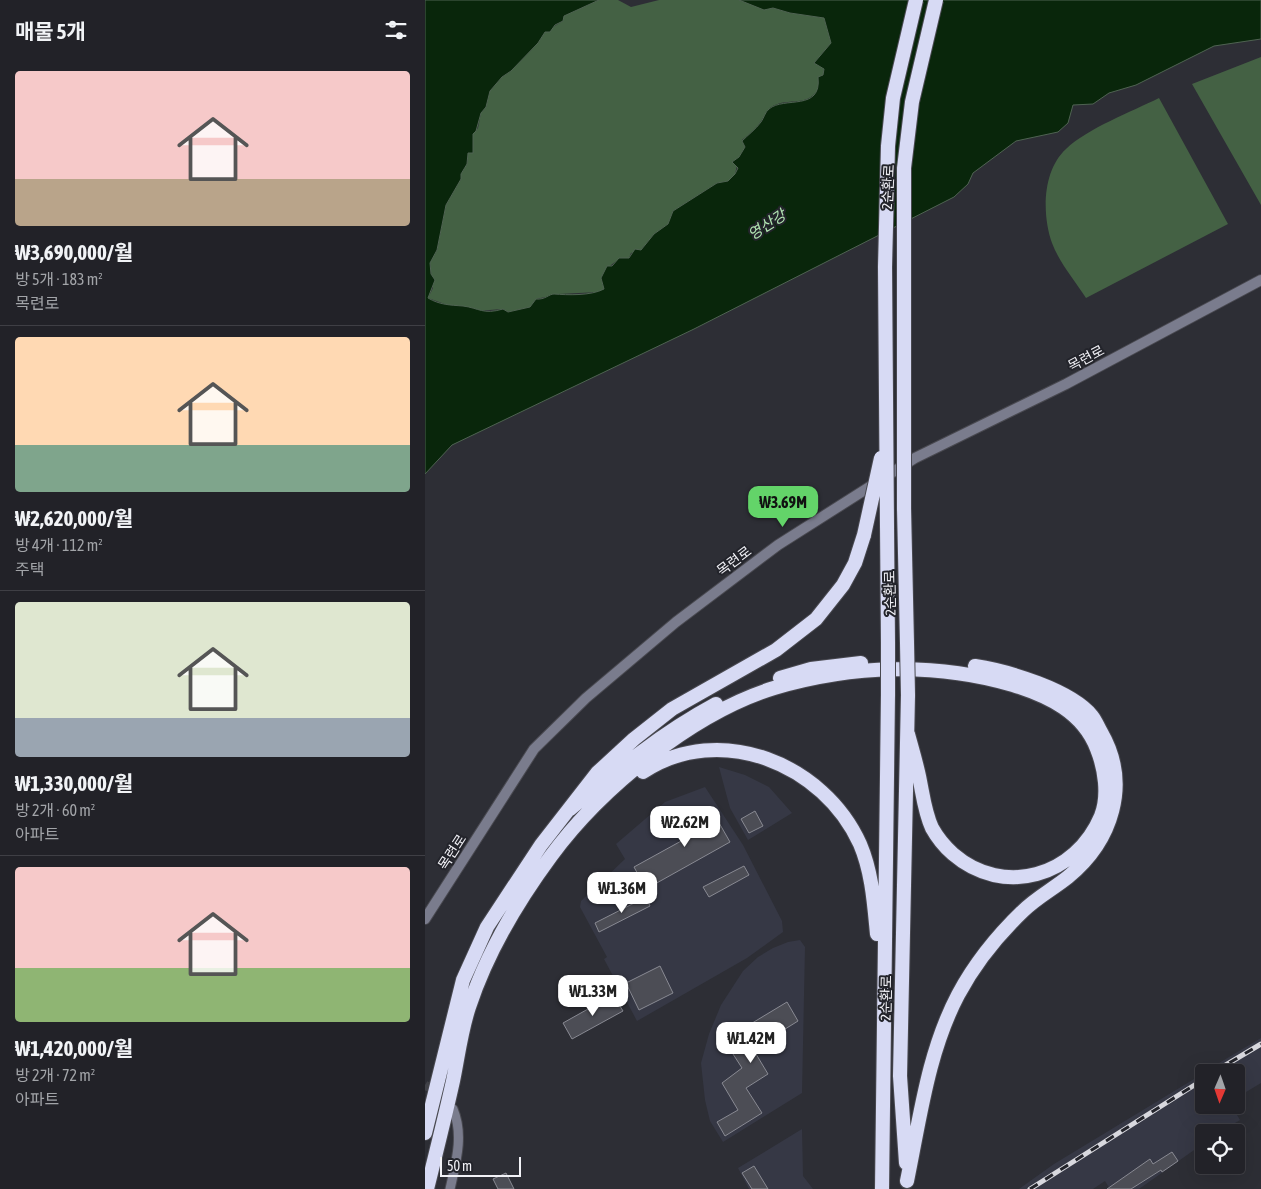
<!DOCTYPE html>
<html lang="ko">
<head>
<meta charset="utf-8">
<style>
  body { margin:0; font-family:"Asap Condensed","Noto Sans KR",sans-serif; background:#2e2f34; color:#f1f3f6; height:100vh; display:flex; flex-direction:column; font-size:19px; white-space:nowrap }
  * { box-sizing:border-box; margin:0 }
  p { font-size:16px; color:#a2a4a8 }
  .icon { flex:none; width:28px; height:28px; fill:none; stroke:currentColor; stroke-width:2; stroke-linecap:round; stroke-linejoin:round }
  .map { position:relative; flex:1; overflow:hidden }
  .sheet { display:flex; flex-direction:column; background:#222228; width:425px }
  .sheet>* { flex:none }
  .needle { width:32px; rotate:182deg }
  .tools { position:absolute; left:770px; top:1064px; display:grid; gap:10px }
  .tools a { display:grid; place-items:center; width:50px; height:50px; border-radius:5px; background:#222228; box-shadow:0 5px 20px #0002,0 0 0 1px #3f3f45; font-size:25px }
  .scale { position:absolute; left:15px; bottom:12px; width:81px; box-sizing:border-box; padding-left:5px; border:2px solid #f2f2f7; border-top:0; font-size:14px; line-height:18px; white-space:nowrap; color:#f2f2f7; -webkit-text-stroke:4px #23242b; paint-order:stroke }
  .price { position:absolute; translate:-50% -42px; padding:0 11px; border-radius:10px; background:#fff; color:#222; font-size:16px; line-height:32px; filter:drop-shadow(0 1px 2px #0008) }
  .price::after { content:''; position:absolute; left:50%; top:30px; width:15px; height:11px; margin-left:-8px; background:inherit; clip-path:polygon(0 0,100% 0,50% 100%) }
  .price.selected { background:#63d469; color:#111 }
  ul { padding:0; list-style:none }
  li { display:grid; align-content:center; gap:10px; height:265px; padding:0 15px }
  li+li { border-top:1px solid #3f3f45 }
  li span { display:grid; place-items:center; height:155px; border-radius:5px; color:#555 }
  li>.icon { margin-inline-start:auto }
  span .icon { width:90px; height:90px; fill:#fffc; stroke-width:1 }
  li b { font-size:21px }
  h2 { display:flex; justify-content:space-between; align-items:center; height:60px; padding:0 15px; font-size:21px }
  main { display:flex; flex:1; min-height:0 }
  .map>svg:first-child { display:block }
  .built { fill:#363845 }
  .green { fill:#446144 }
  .water { fill:#09260b; stroke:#4f6352 }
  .building { fill:#4c4d55; stroke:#898a93 }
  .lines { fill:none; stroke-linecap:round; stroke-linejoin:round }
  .minor-tunnel { stroke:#414248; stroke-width:9; stroke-dasharray:9 4.5; stroke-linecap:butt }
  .minor-casing { stroke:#494950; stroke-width:11 }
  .tertiary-casing { stroke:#494950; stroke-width:12 }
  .trunk-casing { stroke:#494950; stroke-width:16 }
  .minor { stroke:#7a7c8d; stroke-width:9 }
  .tertiary { stroke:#7a7c8d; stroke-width:10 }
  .trunk { stroke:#d7daf4; stroke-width:14 }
  .rail-casing { stroke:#d8d8de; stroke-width:5 }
  .rail { stroke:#23242b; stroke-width:3; stroke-dasharray:9; stroke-linecap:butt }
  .trunk-bridge-casing { stroke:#494950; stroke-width:16; stroke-linecap:butt }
  .trunk-bridge { stroke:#d7daf4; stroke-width:14 }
  .labels { text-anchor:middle; stroke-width:4; stroke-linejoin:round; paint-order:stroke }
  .street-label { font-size:14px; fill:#f2f2f7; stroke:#23242b }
  .water-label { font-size:15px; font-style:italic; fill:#b3e7b3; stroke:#23242b }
</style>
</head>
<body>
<main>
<section class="sheet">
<h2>매물 5개<svg class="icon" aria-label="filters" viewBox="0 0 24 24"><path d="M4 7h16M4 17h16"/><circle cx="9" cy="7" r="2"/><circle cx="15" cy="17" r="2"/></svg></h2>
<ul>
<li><span style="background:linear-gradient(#f6c9c9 70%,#b9a48a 0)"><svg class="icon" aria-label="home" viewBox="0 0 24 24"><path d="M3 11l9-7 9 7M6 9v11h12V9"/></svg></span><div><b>₩3,690,000/월</b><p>방 5개 · 183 m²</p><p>목련로</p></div></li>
<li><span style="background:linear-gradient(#ffd9b3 70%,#7fa58c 0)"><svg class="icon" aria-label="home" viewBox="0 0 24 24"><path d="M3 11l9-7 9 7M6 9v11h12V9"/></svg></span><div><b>₩2,620,000/월</b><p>방 4개 · 112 m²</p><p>주택</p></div></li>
<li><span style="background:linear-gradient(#dfe7d0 75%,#9aa5b1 0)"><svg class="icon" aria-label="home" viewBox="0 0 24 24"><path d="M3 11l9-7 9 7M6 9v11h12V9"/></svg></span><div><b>₩1,330,000/월</b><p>방 2개 · 60 m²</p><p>아파트</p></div></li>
<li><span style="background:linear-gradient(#f6c9c9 65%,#8fb573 0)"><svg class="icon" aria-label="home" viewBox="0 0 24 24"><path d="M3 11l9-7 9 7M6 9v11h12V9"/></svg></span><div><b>₩1,420,000/월</b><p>방 2개 · 72 m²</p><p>아파트</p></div></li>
</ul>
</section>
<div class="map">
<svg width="836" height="1189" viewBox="0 0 836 1189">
  <rect width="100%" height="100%" fill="#2d2e35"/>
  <path class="built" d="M294,767L320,775L344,787L367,813L323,840L305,808Z
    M280,787L318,845L357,921L358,932L322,958L212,1021L179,959L182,957L155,907L156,901L200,859L191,844L240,802Z
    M375,940L380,947L377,1093L298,1142L285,1121L280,1100L276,1063L284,1034L296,1005L318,971L333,957L348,948L363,942Z
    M836,1038V1083L811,1098V1072H779Z
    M779,1073V1105H806L815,1120L795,1132H779V1143L714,1189H685L680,1181L668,1189H594L629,1164Z
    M377,1129L378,1176L388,1189H324L313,1168Z"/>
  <path class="green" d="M174,0H193L206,7L234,0H314L339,9L348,8L365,13L399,18L406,43L389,63L399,68C393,116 365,93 345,108C341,112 339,117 336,121C332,128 323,135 317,140L320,147L314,157L310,174L303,181L292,183L248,211L243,224L229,234L216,250L206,253L204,258C192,257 181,268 176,278L179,289L174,292L134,294L111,299L106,307L83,312L78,309L51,311L36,306L28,307L3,298L8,288L5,263L12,250L21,205L36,179V174L42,164L43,153H47L48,134L53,128L56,113L61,107L65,91L77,77L86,71L113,43L120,32L138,21V16Z
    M836,57V205L767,84Z
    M734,98L803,224L661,298C650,281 634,262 627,243C617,215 617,171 641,149C663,128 706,112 734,98Z"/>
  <path class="water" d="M0,0H174L139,16L138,21L130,25L125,32H120L113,43L86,71L77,77L65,91L61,107L56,113L51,131L48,134V153H43L42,164L36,174V179L21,205L12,250L5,263L6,274L10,280L3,298C15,305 25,305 38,306C54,308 58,315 78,309L83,312L105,307L111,299C120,300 124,294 129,294C142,295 166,296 179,289L176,278L182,266H187L194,258H204L210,249L216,250L229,234L243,224L248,211L292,183L303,181L310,174L313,168L307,162L314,157L320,147L317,141C323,135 331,129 336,122C339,118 340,112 344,109C359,96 397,112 393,77L398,75L399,69L389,63L406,43L399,18L365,13L348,8L339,10L314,0H836V39L789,46L711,85L684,93L668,104L648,105L643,123L633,132L591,141L548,173L543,184L529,197L269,329L27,445L0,474Z"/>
  <path class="building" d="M285,807L305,842L221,889L209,867L258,840L250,827Z
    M330,811L338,826L324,833L316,819Z
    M319,866L324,875L284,897L278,887Z
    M221,897L225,906L174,932L170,923Z
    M235,966L248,993L214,1010L201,983Z
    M188,995L198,1011L147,1039L138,1023Z
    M362,1002L373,1021L328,1049L343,1074L321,1088L337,1113L300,1136L292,1122L313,1110L297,1083L317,1068L299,1040Z
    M747,1152L753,1161L737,1172L736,1170L706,1189H682L725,1159L728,1164Z
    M329,1166L343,1189H327L317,1173Z
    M81,1173L89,1189H73L68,1179Z"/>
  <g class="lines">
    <path class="minor-tunnel" d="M0,1085L15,1094L25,1105"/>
    <defs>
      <path id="minor" d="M25,1189C31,1162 39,1135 28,1109"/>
      <path id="tertiary" d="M0,919L109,749L161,698L251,622L353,545L490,458L641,384L836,280"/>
      <path id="trunk" d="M479,508L482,643
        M462,525L463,643
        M355,678L386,669L436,663
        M218,772C295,721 399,764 435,844C447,872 449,903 452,934
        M145,809C192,770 237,733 291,704
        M0,1133L38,980L62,927L116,845L172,773L209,739L247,709L351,650L391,619L418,585L430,563L439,535
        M481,1163L475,1076L483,695
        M482,1181C495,1118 503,1052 533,995C549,965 573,935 598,911C611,898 628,889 643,877C687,841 706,784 676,732C673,727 671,721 667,716C646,690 583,671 550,666
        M2,1189C11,1153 20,1117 28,1081C33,1057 36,1031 44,1007C62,953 92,902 126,856C176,788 268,713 349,688C427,665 510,662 588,685C623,696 658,712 672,749C680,769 684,796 676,816C651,876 579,898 528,854C520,847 512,837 507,828C500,813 498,796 495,781C492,765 487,749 483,734
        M457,1189L463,694"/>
    </defs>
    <use href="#minor" class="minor-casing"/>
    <use href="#tertiary" class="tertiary-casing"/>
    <use href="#trunk" class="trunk-casing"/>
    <use href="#minor" class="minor"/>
    <use href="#tertiary" class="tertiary"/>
    <use href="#trunk" class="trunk"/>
    <defs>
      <path id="rail" d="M789,1072L836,1044
        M605,1189L779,1079"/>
    </defs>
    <use href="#rail" class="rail-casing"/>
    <use href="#rail" class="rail"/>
    <defs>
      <path id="trunk-bridge" d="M479,508V168L487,102L511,0
        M462,525L460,267L463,146L468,98L491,0
        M439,535L456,458
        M463,643V694
        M482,643L483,695"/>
    </defs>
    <use href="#trunk-bridge" class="trunk-bridge-casing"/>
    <use href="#trunk-bridge" class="trunk-bridge"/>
  </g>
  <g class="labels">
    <g class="street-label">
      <text transform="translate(463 187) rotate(-87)" y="5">2순환로</text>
      <text transform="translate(661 358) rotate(-28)" y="5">목련로</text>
      <text transform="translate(309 561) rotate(-37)" y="5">목련로</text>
      <text transform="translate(465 593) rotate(-91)" y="5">2순환로</text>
      <text transform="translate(27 852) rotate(-57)" y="5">목련로</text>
      <text transform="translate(461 998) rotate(-89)" y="5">2순환로</text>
    </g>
    <g class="water-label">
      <text transform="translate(342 225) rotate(-33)" y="5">영산강</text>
    </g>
  </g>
</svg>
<div class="tools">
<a><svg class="needle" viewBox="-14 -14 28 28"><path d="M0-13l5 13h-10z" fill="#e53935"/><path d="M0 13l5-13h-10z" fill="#a2a4a8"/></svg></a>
<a><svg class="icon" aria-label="locate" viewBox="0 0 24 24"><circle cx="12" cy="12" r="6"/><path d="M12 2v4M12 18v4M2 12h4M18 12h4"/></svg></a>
</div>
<div class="scale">50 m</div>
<b class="price selected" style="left:358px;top:528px">₩3.69M</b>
<b class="price" style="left:260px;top:848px">₩2.62M</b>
<b class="price" style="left:197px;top:914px">₩1.36M</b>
<b class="price" style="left:168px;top:1017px">₩1.33M</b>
<b class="price" style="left:326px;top:1064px">₩1.42M</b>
</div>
</main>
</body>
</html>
